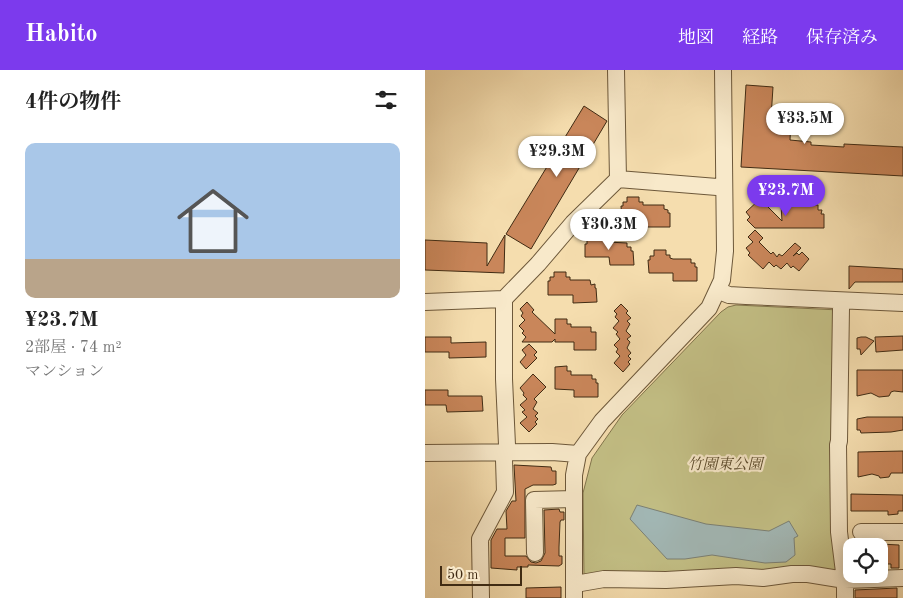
<!DOCTYPE html>
<html lang="ja">
<head>
<meta charset="utf-8">
<style>
  body { margin:0; font-family:"Old Standard TT","Noto Serif JP",serif; background:#f2f2f2; color:#222; height:100vh; display:flex; flex-direction:column; font-size:19px; white-space:nowrap }
  * { box-sizing:border-box; margin:0 }
  p { font-size:16px; color:#767676 }
  .icon { flex:none; width:28px; height:28px; fill:none; stroke:currentColor; stroke-width:2; stroke-linecap:round; stroke-linejoin:round }
  .map { position:relative; flex:1; overflow:hidden }
  .sheet { display:flex; flex-direction:column; background:#fff; width:425px }
  .sheet>* { flex:none }
  .controls { position:absolute; left:418px; top:468px; display:grid; gap:10px }
  .controls a { display:grid; place-items:center; width:45px; height:45px; border-radius:10px; background:#fff; box-shadow:0 2px 12px #0003; font-size:25px }
  .scale { position:absolute; left:15px; bottom:12px; width:82px; box-sizing:border-box; padding-left:5px; border:2px solid #402b13; border-top:0; font-size:14px; line-height:18px; white-space:nowrap; color:#402b13; -webkit-text-stroke:4px #f8e9ca; paint-order:stroke }
  .price { position:absolute; translate:-50% -42px; padding:0 11px; border-radius:18px; background:#fff; color:#222; font-size:16px; line-height:32px; filter:drop-shadow(0 1px 2px #0008) }
  .price::after { content:''; position:absolute; left:50%; top:30px; width:15px; height:11px; margin-left:-8px; background:inherit; clip-path:polygon(0 0,100% 0,50% 100%) }
  .price.active { background:#7c3aed; color:#fff }
  ul { padding:0; list-style:none }
  li { display:grid; align-content:center; gap:10px; height:265px; padding:0 25px }
  li span { display:grid; place-items:center; height:155px; border-radius:10px; color:#555 }
  li>.icon { margin-inline-start:auto }
  span .icon { width:90px; height:90px; fill:#fffc; stroke-width:1 }
  li b { font-size:21px }
  h2 { display:flex; justify-content:space-between; align-items:center; height:60px; padding:0 25px; font-size:21px }
  header { display:flex; align-items:center; gap:30px; box-sizing:border-box; height:70px; padding:0 25px; background:#7c3aed; color:#fff }
  header strong { font-size:24px }
  nav { display:flex; gap:28px; margin-inline-start:auto; font-size:18px }
  main { display:flex; flex:1; min-height:0 }
  .map>svg:first-child { display:block }
  .green { fill:#c3bf85; stroke:#82754c }
  .water { fill:#a2b8b6; stroke:#7b8075 }
  .building { fill:#c9865a; stroke:#402b13 }
  .lines { fill:none; stroke-linecap:round; stroke-linejoin:round }
  .minor-casing { stroke:#6d583a; stroke-width:18 }
  .minor { stroke:#f8e9ca; stroke-width:16 }
  .labels { text-anchor:middle; stroke-width:4.5; stroke-linejoin:round; paint-order:stroke }
  .park-label { font-size:15px; font-style:italic; fill:#5a492a; stroke:#f8e9ca }
</style>
</head>
<body>
<header>
<strong>Habito</strong>
<nav><a>地図</a><a>経路</a><a>保存済み</a></nav>
</header>
<main>
<section class="sheet">
<h2>4件の物件<svg class="icon" aria-label="filters" viewBox="0 0 24 24"><path d="M4 7h16M4 17h16"/><circle cx="9" cy="7" r="2"/><circle cx="15" cy="17" r="2"/></svg></h2>
<ul>
<li><span style="background:linear-gradient(#a9c7e8 75%,#b9a48a 0)"><svg class="icon" aria-label="home" viewBox="0 0 24 24"><path d="M3 11l9-7 9 7M6 9v11h12V9"/></svg></span><div><b>¥23.7M</b><p>2部屋 · 74 m²</p><p>マンション</p></div></li>
</ul>
</section>
<div class="map">
<svg width="478" height="528" viewBox="0 0 478 528">
  <rect width="100%" height="100%" fill="#f5ddae"/>
  <filter id="stains"><feTurbulence type="fractalNoise" baseFrequency=".004" numOctaves="4"/><feColorMatrix values="0 0 0 0 .2 0 0 0 0 .09 0 0 0 0 .02 0 0 0 .5 -.17"/></filter>
  <radialGradient id="worn" r=".72"><stop offset=".6" stop-color="#630" stop-opacity="0"/><stop offset="1" stop-color="#630" stop-opacity=".3"/></radialGradient>
  <path class="green" d="M311,235L414,240L411,506L159,509L158,423L167,388L197,345L296,242L303,237Z"/>
  <path class="water" d="M212,435L281,454L344,461L364,451L373,466L369,468L370,485L361,492L340,493L287,485L260,489H242L205,449Z"/>
  <path class="building" d="M321,15L348,17L346,48L366,49L365,70L386,72V75L419,77V74L478,77V106L316,97Z
    M159,36L182,51L106,179L81,164Z
    M202,127H214V132H218V135H239V139L243,140V143H245V157H221V150H197L196,136H198V132H202Z
    M335,129L357,151L356,135H393V140H397L396,144H399V158H330L322,150L325,147L321,142Z
    M330,160L338,168L334,172L346,184L348,182L352,187L354,184L357,186L370,173L376,178L368,186L372,183L374,185L377,182L384,189L374,201L368,196L366,198L362,193L356,199L351,195L349,197L344,192L338,199L323,185L325,183L321,178L328,172L323,167Z
    M177,164L178,169H182V172L202,173V177H206V181H208L209,195H185L184,187H160V174H162V170H165V165Z
    M80,165L79,203L0,200V170L62,173V196Z
    M229,180H241V185H245V188L248,189H266V193H270V197H272V211H248V203H224L223,190H225V186H229Z
    M424,196L478,199V212H430L424,219Z
    M129,202H141V207H145V210H165L166,215L170,214V218H171L172,232L148,233V225H123V211H125V207H129Z
    M102,232L109,240L107,242L130,264V249H142V254H146V257H166V262H171V280H149V272H130V269L127,272H97L101,267L97,263L99,261L94,256L100,250L96,246L98,243L95,239Z
    M196,234L203,241L201,243L206,248L202,251L205,254L201,261L206,266L202,269L205,272L202,278L206,283L203,286L206,289L203,292L205,294L198,302L189,293L195,286L191,282L193,279L189,275L195,269L191,264L193,262L188,258L194,251L190,247L192,244L189,241Z
    M478,266V280L451,282L450,267Z
    M0,267H26V273L61,272V287L24,288V282H0Z
    M436,267H441L449,271L436,285L435,279H432V268Z
    M104,274L112,282L109,285L112,288L101,299L95,292L101,285L97,280Z
    M142,296V301H146V305H167V309H171V313H173V327H149V320L130,319V297Z
    M432,300H478V322L469,321L466,322L464,326L454,327L446,323L432,326Z
    M108,304L121,317L109,329L112,332L108,339L113,343L110,346L113,349L110,352L112,354L104,362L95,353L102,347L97,342L100,340L95,335L102,329L98,325L99,323L95,318Z
    M0,320H23V326H57L58,341L22,342L21,335H0Z
    M442,347H478V360L466,362L436,363L435,360H432V349Z
    M478,381V403H466L464,407L455,408L454,406L447,404L433,407V382Z
    M89,395L126,397L127,401H131V414L128,415H108L100,419V468H80V486H101L106,492L111,493L116,491L120,483L119,440L134,439L135,442H139V450H136L135,452L134,477V486H137V494L134,496L103,495V497H92V500L66,498V470L72,459H82L81,441L87,431H91Z
    M426,424L478,425V441H473V444L463,445V441H426Z
    M454,474L474,475V498H466V494H454Z
    M136,517V528H101V518Z
    M472,518V528H430V520Z"/>
  <g class="lines">
    <defs>
      <path id="minor" d="M193,109L292,117
        M294,221L304,225L321,226L478,233
        M79,229L113,194L148,153L193,109L191,0
        M0,232L79,229V309L82,375L79,390L80,422L55,469L56,528
        M416,238L414,371L413,375L414,462L420,510V528
        M0,383L127,382L153,384
        M436,462H478
        M110,483L109,430L149,429
        M156,513L179,509L241,510L311,506L338,508L367,504H383L420,510L478,508
        M149,528V405L153,384L177,351L284,238L297,210L300,181L298,0"/>
    </defs>
    <use href="#minor" class="minor-casing"/>
    <use href="#minor" class="minor"/>
  </g>
  <g class="labels">
    <g class="park-label">
      <text x="300" y="399">竹園東公園</text>
    </g>
  </g>
  <rect width="100%" height="100%" filter="url(#stains)"/>
  <rect width="100%" height="100%" fill="url(#worn)"/>
</svg>
<div class="controls">
<a><svg class="icon" aria-label="locate" viewBox="0 0 24 24"><circle cx="12" cy="12" r="6"/><path d="M12 2v4M12 18v4M2 12h4M18 12h4"/></svg></a>
</div>
<div class="scale">50 m</div>
<b class="price" style="left:380px;top:75px">¥33.5M</b>
<b class="price" style="left:132px;top:108px">¥29.3M</b>
<b class="price active" style="left:361px;top:147px">¥23.7M</b>
<b class="price" style="left:184px;top:181px">¥30.3M</b>
</div>
</main>
</body>
</html>
